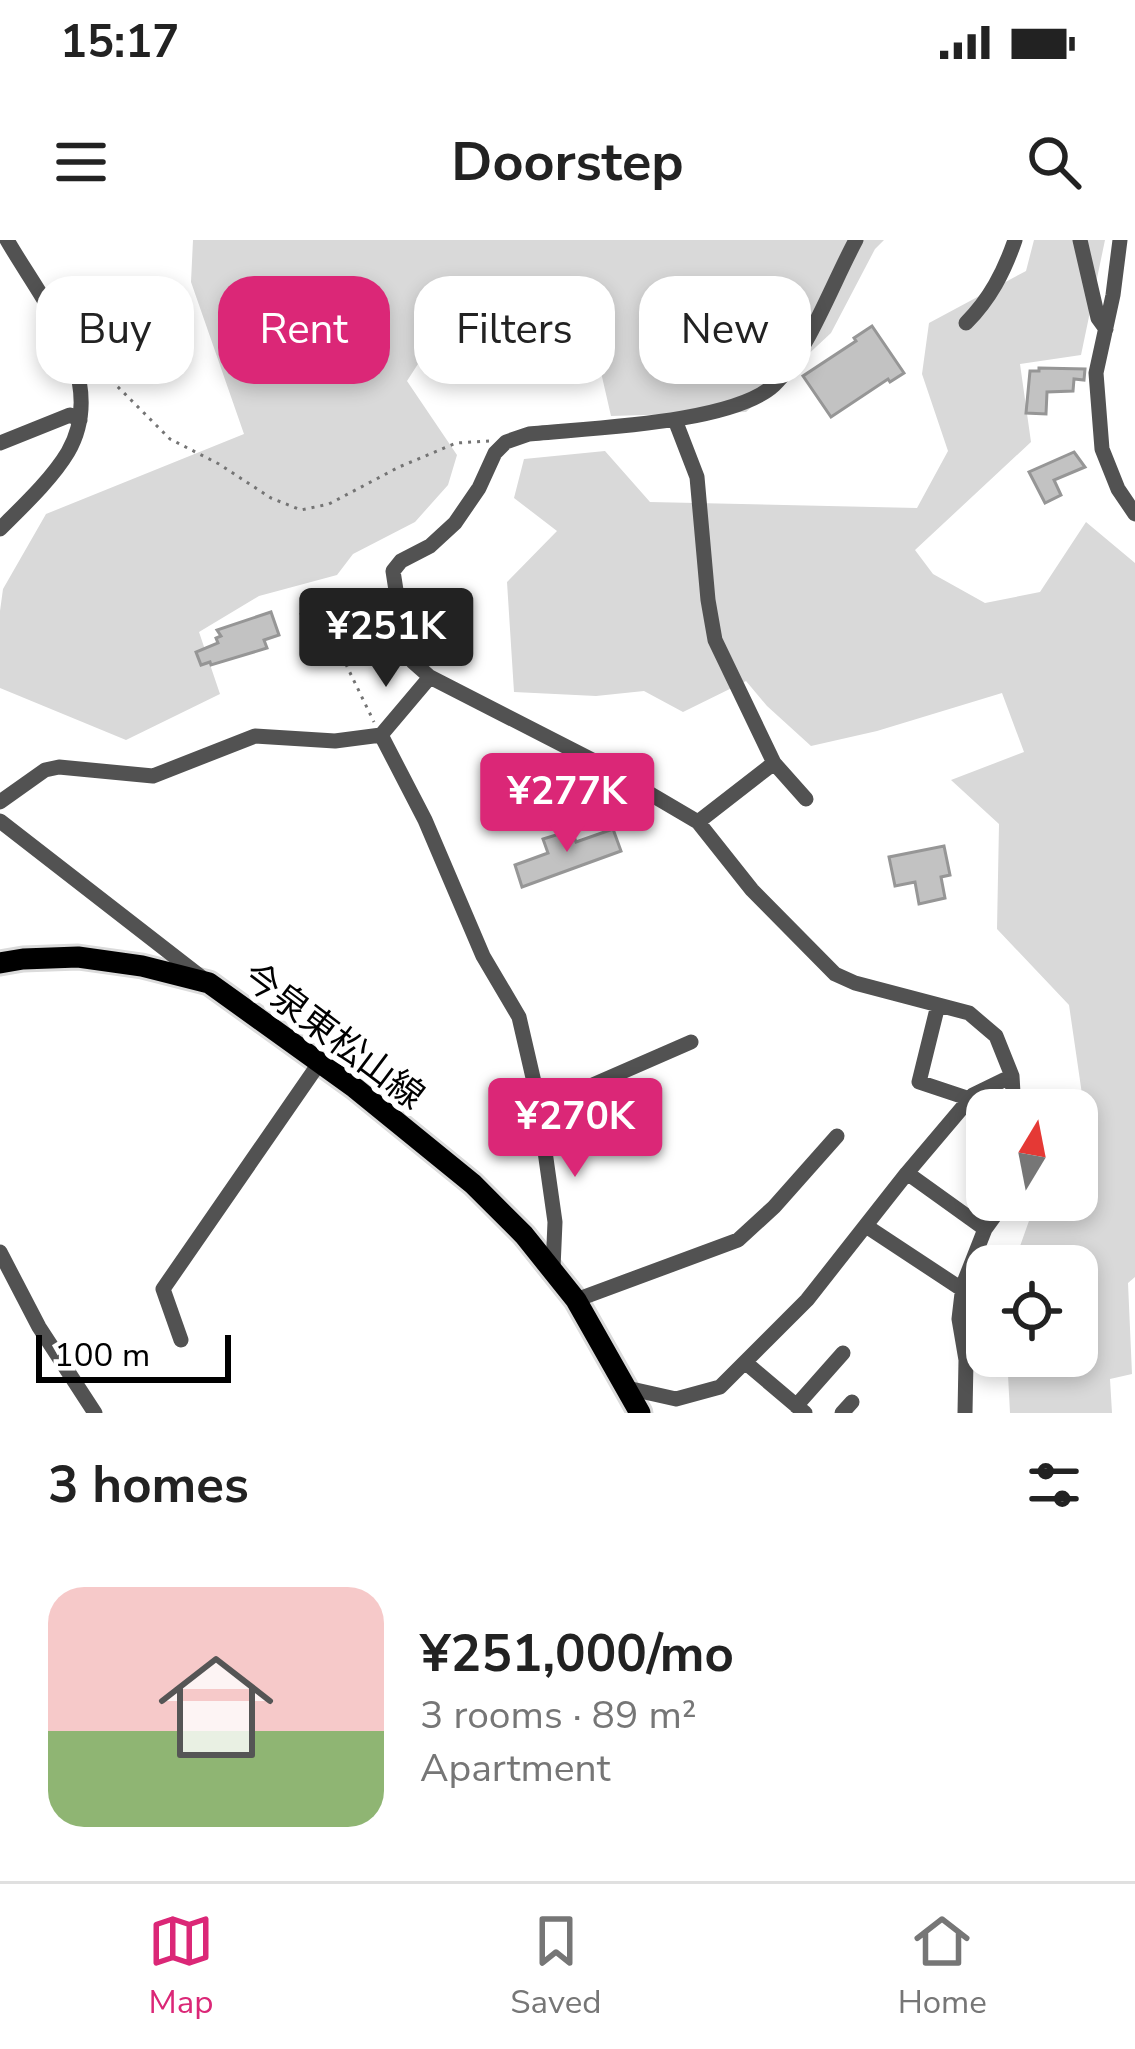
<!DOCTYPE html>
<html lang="en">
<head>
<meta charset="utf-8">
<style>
  body { margin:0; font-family:"Nunito Sans","Noto Sans JP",sans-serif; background:#f6f6f6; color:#222; height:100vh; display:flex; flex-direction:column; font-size:45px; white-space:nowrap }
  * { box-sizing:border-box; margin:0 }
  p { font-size:39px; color:#767676 }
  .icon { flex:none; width:66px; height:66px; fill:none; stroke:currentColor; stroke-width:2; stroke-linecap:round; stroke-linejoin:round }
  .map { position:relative; height:1173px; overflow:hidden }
  .panel { display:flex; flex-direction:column; background:#fff; flex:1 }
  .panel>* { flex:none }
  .hud { position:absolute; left:36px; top:36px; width:1065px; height:108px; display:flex; gap:24px }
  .needle { width:78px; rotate:10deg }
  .fabs { position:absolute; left:966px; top:849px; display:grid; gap:24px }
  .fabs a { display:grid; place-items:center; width:132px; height:132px; border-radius:24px; background:#fff; box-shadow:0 6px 18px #0003; font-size:60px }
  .scale { position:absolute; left:36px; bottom:30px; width:195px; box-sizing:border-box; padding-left:12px; border:6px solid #000; border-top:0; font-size:33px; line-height:42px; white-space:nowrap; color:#000; -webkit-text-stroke:9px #fff; paint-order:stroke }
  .price { position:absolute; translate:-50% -102px; padding:0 27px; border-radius:12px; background:#db2777; color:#fff; font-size:39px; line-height:78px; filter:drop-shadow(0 3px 6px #0008) }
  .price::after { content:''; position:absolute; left:50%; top:72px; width:36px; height:27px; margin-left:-18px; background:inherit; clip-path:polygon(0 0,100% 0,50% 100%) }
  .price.selected { background:#222; color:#fff }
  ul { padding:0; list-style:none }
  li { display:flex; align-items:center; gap:36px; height:300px; padding:0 48px }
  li+li { border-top:3px solid #e0e0e0 }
  li span { display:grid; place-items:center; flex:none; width:336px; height:240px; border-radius:36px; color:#555 }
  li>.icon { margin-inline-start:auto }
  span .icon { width:144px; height:144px; fill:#fffc; stroke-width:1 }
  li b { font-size:51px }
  h2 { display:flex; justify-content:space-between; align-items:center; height:144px; padding:0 48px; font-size:51px }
  .chip { padding:0 42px; border-radius:36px; background:#fff; box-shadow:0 6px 18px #0003; font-size:42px; line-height:108px }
  .chip.selected { background:#db2777; color:#fff }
  .status { display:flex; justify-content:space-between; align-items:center; height:84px; padding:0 60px; background:#fff; direction:ltr }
  .status svg { height:33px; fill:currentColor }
  header { display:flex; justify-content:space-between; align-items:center; height:156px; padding:0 48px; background:#fff; font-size:54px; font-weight:700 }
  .tabs { display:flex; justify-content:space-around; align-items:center; height:168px; border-top:3px solid #e0e0e0; background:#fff; font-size:33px; color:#767676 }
  .tabs a { display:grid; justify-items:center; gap:6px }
  .tabs .selected { color:#db2777 }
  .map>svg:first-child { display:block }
  .green { fill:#d9d9d9 }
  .building { fill:#c2c2c2; stroke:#969696; stroke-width:3 }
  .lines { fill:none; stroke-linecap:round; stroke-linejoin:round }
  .major-casing { stroke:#dbdbdb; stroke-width:27 }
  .path { stroke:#747474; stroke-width:3; stroke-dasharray:3 6; stroke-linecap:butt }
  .minor { stroke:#525252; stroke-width:15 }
  .major { stroke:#000; stroke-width:21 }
  .labels { text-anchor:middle; stroke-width:12; stroke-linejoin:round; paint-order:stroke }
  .street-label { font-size:36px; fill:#000; stroke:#fff }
</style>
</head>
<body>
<div class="status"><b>15:17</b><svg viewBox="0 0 49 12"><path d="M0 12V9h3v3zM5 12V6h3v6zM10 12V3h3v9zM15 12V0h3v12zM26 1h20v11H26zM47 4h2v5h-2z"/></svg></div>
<header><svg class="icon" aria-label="menu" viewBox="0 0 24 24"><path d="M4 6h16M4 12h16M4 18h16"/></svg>Doorstep<svg class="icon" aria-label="search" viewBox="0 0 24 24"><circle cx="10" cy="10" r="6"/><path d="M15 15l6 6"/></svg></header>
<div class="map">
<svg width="1135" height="1173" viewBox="0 0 1135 1173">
  <rect width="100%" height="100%" fill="#fff"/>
  <path class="green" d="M193,0H884L875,9L831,93L746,172L611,176L595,106L559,99L503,80L436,96L407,141L457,215L448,245L415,282L353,314L337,335L259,356L199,392L220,454L126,500L0,448V371L3,349L46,274L244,194L191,42Z
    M1034,0H1105L1081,115L1020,124L1031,202L915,310L933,334L985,363L1040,352L1086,282L1135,323V1037L1128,1043L1132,1134L1110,1139L1112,1173H1010L1007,1116H1077V1026H1013L1030,978L1046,960H1077V925L1090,909L1069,765L997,689L999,584L951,540L1024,512L1002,453L877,491L811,506L767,466L746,441L683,472L644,451L596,456L514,452L507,342L557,291L514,258L524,219L605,211L650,262L917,268L948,211L922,134L929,83L1026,31Z"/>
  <path class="building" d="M872,86L904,133L890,142L888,139L831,177L803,136L856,101L854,98Z
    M1039,128L1085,129L1084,140L1074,139L1073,151L1047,152L1046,174L1026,173L1030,131H1039Z
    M1074,212L1085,227L1054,240L1061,255L1045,263L1029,232Z
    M329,362L346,405L333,411L331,407L318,413L301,374Z
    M271,372L279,395L264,400L267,408L211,425L210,422L201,425L196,412L218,403L216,398L221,396L217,390Z
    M613,589L621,611L522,647L515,625L548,613L543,599L572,590L576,602Z
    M944,606L950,635L941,637L945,658L919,664L915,642L895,646L889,617Z"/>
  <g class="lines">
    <defs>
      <path id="major" d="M0,723L23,719L78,717L142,726L209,743L355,848L473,944L524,995L576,1060L640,1173"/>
    </defs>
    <use href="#major" class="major-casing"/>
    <path class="path" d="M86,115L170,199L219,224L271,258L301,270L329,264L399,227L456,203L489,201
      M338,408L374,482"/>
    <path class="minor" d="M856,0C833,42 807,114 774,145C732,184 587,188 529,194L506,202L495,213L479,248L455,283L430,306L401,321L393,331L402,389L413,422L430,437L596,522L698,582L752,650L835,734L855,743L969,773L996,796L1012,836L1014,870
      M1080,0L1098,78L1106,89
      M1120,0L1113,55L1096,133L1102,209L1118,249L1135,274
      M966,83C990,59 1004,32 1015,0
      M675,180L697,237L708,360L715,400L774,523L698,582
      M0,203L70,175L80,180
      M0,289C22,267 52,239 68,212C110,139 42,61 7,0
      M381,495L425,580L483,716L519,777L537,855L555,982L553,1028
      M774,523L806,559
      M0,562L45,530L59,527L153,536L255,496L335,501L381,495L430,437
      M0,581L201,737
      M938,765L919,842L970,859
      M537,855L581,850L691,802
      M907,933L985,989
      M866,986L963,1050
      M0,1012L39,1087L95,1173
      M576,1060L738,1000L774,967L837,896
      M181,1100L163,1049L320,822
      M746,1123L805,1173
      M627,1148L676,1159L720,1147L807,1060L907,933L973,855L1012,836
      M796,1166L843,1113
      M842,1173L852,1162
      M965,1173L966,1120L959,1079L963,1045L985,989L1006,960"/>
    <use href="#major" class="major"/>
  </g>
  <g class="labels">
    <g class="street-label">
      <text transform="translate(334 795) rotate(37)" y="13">今泉東松山線</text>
    </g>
  </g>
</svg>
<div class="fabs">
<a><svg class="needle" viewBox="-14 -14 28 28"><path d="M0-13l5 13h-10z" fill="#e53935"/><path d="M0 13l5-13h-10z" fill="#767676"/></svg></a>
<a><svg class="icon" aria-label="locate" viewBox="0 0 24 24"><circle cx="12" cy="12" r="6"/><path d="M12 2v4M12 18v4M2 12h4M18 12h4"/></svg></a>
</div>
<div class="scale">100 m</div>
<b class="price selected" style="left:386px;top:450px">¥251K</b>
<b class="price" style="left:567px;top:615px">¥277K</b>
<b class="price" style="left:575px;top:940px">¥270K</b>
<div class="hud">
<a class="chip">Buy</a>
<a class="chip selected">Rent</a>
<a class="chip">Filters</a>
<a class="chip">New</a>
</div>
</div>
<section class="panel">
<h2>3 homes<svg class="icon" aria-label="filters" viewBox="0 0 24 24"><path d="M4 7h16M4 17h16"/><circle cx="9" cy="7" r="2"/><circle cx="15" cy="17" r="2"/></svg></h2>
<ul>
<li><span style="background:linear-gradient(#f6c9c9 60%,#8fb573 0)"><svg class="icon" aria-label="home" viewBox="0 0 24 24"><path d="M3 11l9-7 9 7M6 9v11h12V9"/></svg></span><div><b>¥251,000/mo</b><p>3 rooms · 89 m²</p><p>Apartment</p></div></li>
</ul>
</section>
<nav class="tabs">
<a class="selected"><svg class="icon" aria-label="map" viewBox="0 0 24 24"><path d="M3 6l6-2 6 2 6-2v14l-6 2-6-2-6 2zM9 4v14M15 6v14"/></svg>Map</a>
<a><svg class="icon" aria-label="saved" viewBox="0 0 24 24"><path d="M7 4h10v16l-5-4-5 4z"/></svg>Saved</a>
<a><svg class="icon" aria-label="home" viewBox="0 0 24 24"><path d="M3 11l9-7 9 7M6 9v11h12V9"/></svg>Home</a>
</nav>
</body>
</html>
